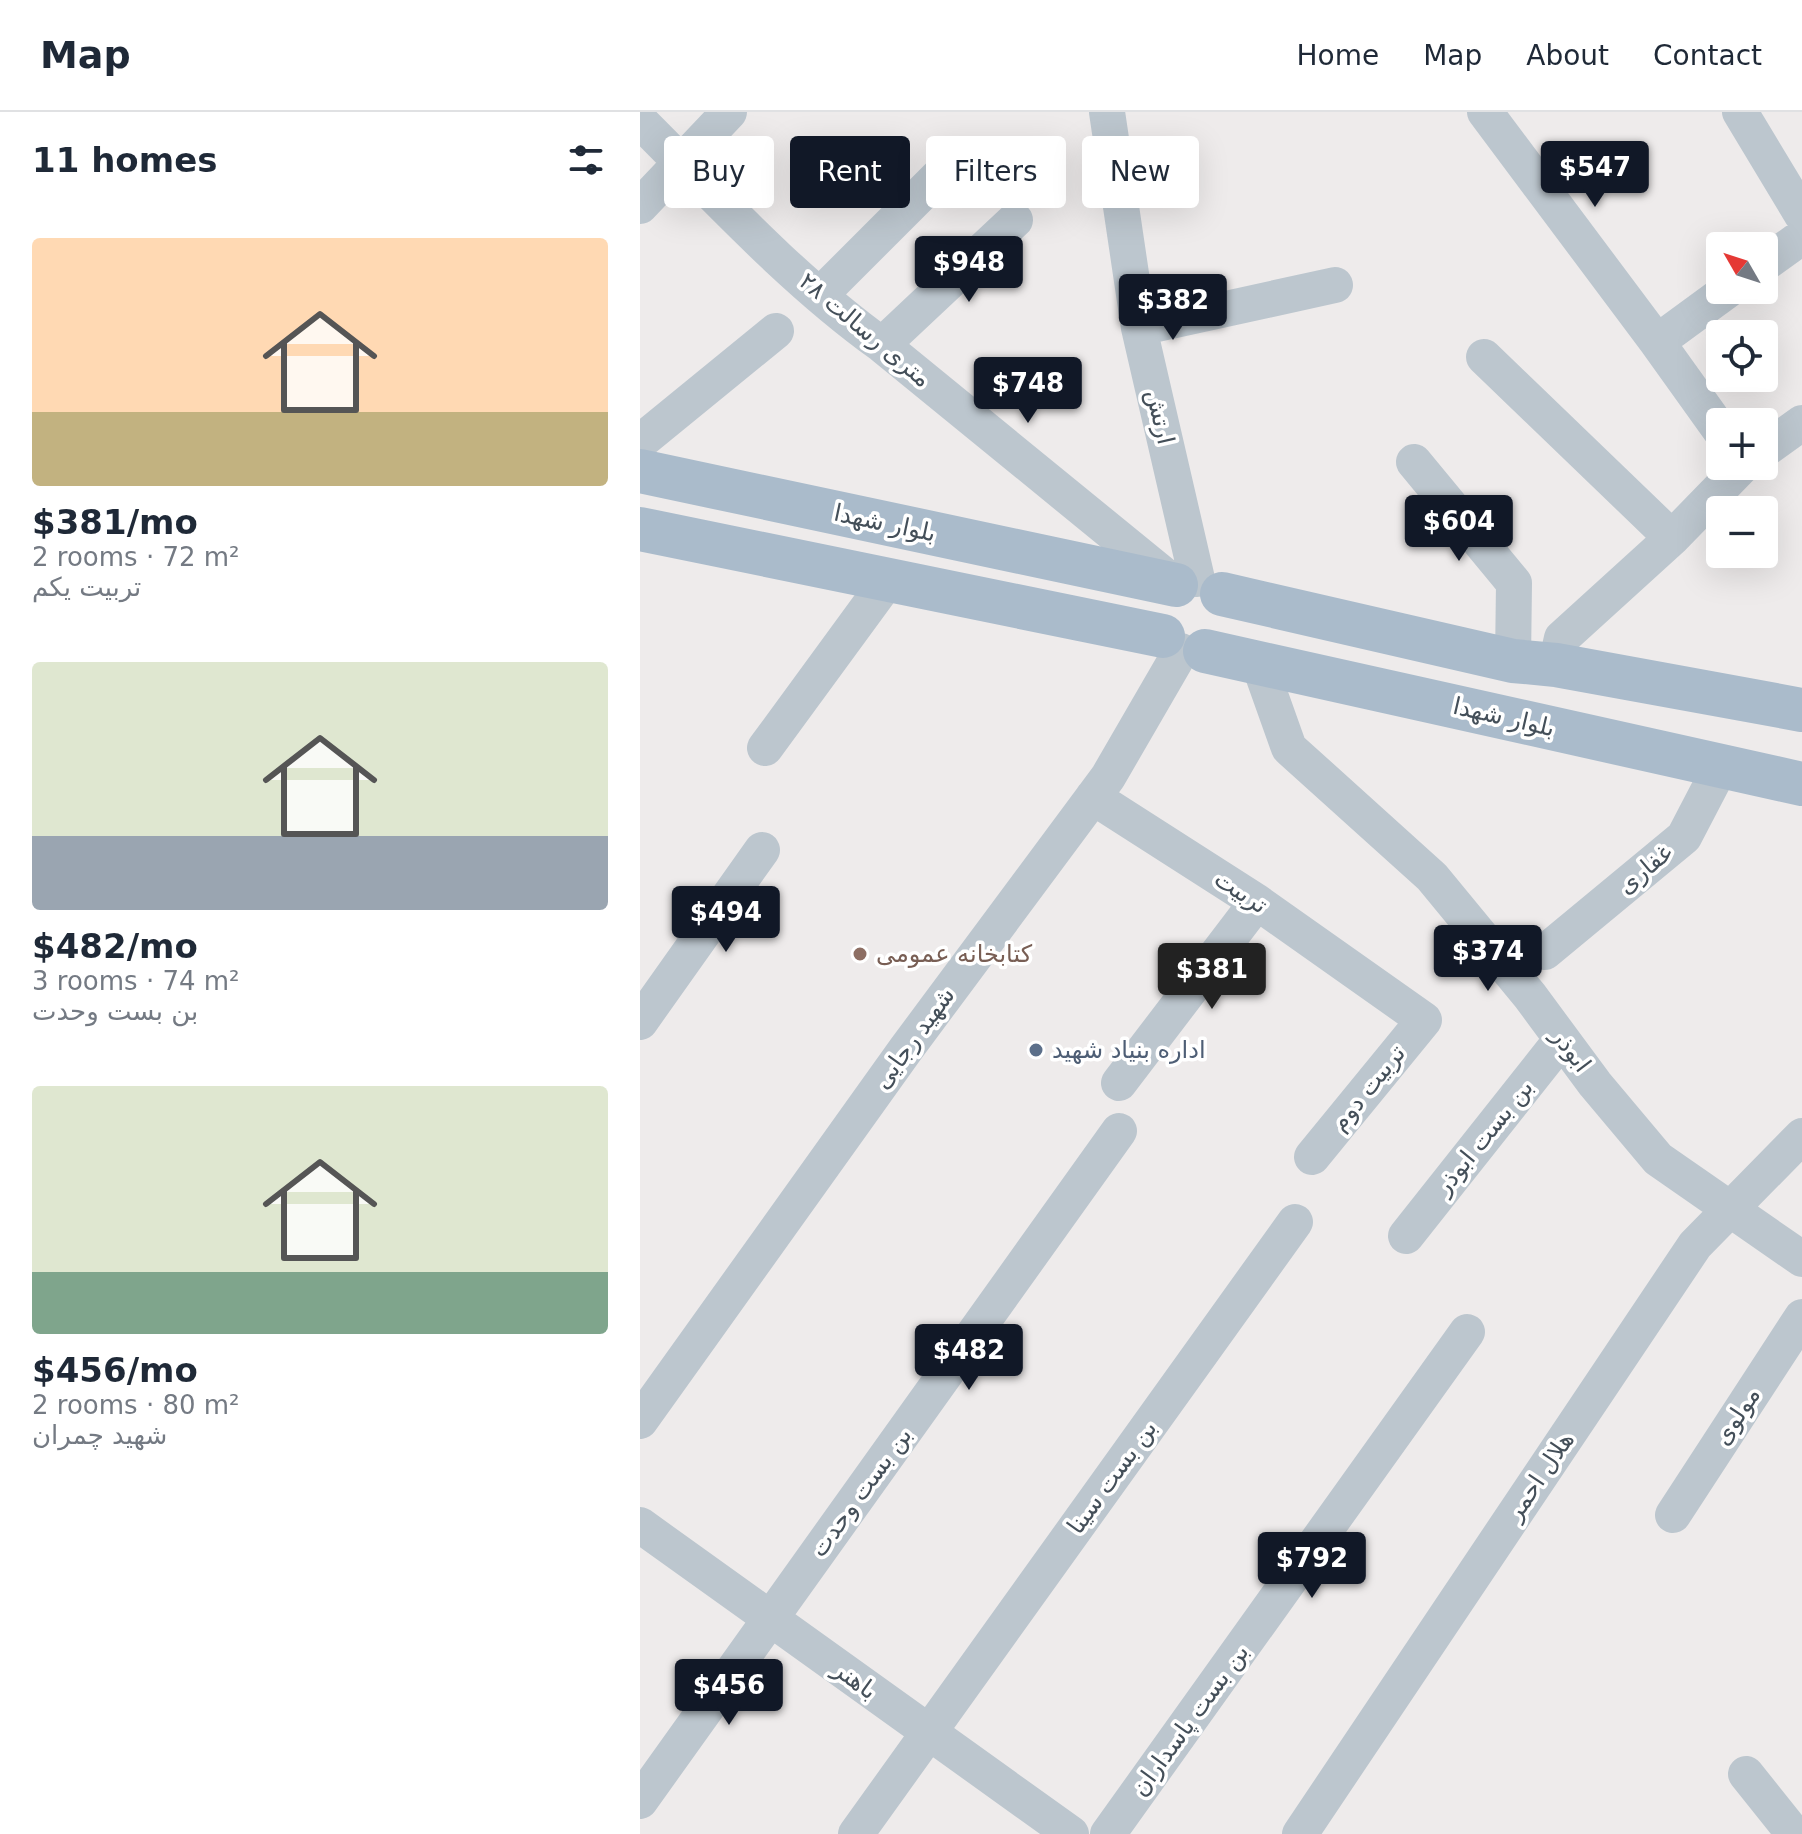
<!DOCTYPE html>
<html lang="en">
<head>
<meta charset="utf-8">
<style>
  body { margin:0; font-family:"DejaVu Sans","Noto Sans Arabic",sans-serif; background:#f6f6f7; color:#1f2937; height:100vh; display:flex; flex-direction:column; font-size:30px; white-space:nowrap }
  * { box-sizing:border-box; margin:0 }
  p { font-size:26px; color:#747a83 }
  .icon { flex:none; width:44px; height:44px; fill:none; stroke:currentColor; stroke-width:2; stroke-linecap:round; stroke-linejoin:round }
  .map { position:relative; flex:1; overflow:hidden }
  .panel { display:flex; flex-direction:column; background:#fff; width:640px }
  .panel>* { flex:none }
  .top-card { position:absolute; left:24px; top:24px; width:760px; height:72px; display:flex; gap:16px }
  .needle { width:52px; rotate:309deg }
  .tools { position:absolute; left:1066px; top:120px; display:grid; gap:16px }
  .tools a { display:grid; place-items:center; width:72px; height:72px; border-radius:8px; background:#fff; box-shadow:0 8px 32px #0002; font-size:40px }
  .price { position:absolute; translate:-50% -68px; padding:0 18px; border-radius:8px; background:#111827; color:#fff; font-size:26px; line-height:52px; filter:drop-shadow(0 2px 4px #0008) }
  .price::after { content:''; position:absolute; left:50%; top:48px; width:24px; height:18px; margin-left:-12px; background:inherit; clip-path:polygon(0 0,100% 0,50% 100%) }
  .price.on { background:#222; color:#fff }
  ul { padding:0; list-style:none }
  li { display:grid; align-content:center; gap:16px; height:424px; padding:0 32px }
  li span { display:grid; place-items:center; height:248px; border-radius:8px; color:#555 }
  li>.icon { margin-inline-start:auto }
  span .icon { width:144px; height:144px; fill:#fffc; stroke-width:1 }
  li b { font-size:34px }
  h2 { display:flex; justify-content:space-between; align-items:center; height:96px; padding:0 32px; font-size:34px }
  .chip { padding:0 28px; border-radius:8px; background:#fff; box-shadow:0 8px 32px #0002; font-size:28px; line-height:72px }
  .chip.on { background:#111827; color:#fff }
  header { display:flex; align-items:center; gap:48px; box-sizing:border-box; height:112px; padding:0 40px; background:#fff; border-bottom:2px solid #e0e1e3 }
  header strong { font-size:38px }
  nav { display:flex; gap:44px; margin-inline-start:auto; font-size:28px }
  main { display:flex; flex:1; min-height:0 }
  .map>svg:first-child { display:block }
  .lines { fill:none; stroke-linecap:round; stroke-linejoin:round }
  .minor { stroke:#bcc6ce; stroke-width:36 }
  .major { stroke:#aabbcb; stroke-width:44 }
  .education-dot { fill:#8d6e63; stroke:#fff; stroke-width:3 }
  .service-dot { fill:#5c6f8a; stroke:#fff; stroke-width:3 }
  .labels { text-anchor:middle; stroke-width:7; stroke-linejoin:round; paint-order:stroke }
  .street-label { font-size:24px; fill:#444f59; stroke:#fff }
  .education-label { font-size:24px; fill:#785e54; stroke:#fff; text-anchor:start }
  .service-label { font-size:24px; fill:#4e5e75; stroke:#fff; text-anchor:start }
</style>
</head>
<body>
<header>
<strong>Map</strong>
<nav><a>Home</a><a>Map</a><a>About</a><a>Contact</a></nav>
</header>
<main>
<section class="panel">
<h2>11 homes<svg class="icon" aria-label="filters" viewBox="0 0 24 24"><path d="M4 7h16M4 17h16"/><circle cx="9" cy="7" r="2"/><circle cx="15" cy="17" r="2"/></svg></h2>
<ul>
<li><span style="background:linear-gradient(#ffd9b3 70%,#c2b280 0)"><svg class="icon" aria-label="home" viewBox="0 0 24 24"><path d="M3 11l9-7 9 7M6 9v11h12V9"/></svg></span><div><b>$381/mo</b><p>2 rooms · 72 m²</p><p>تربیت یکم</p></div></li>
<li><span style="background:linear-gradient(#dfe7d0 70%,#9aa5b1 0)"><svg class="icon" aria-label="home" viewBox="0 0 24 24"><path d="M3 11l9-7 9 7M6 9v11h12V9"/></svg></span><div><b>$482/mo</b><p>3 rooms · 74 m²</p><p>بن بست وحدت</p></div></li>
<li><span style="background:linear-gradient(#dfe7d0 75%,#7fa58c 0)"><svg class="icon" aria-label="home" viewBox="0 0 24 24"><path d="M3 11l9-7 9 7M6 9v11h12V9"/></svg></span><div><b>$456/mo</b><p>2 rooms · 80 m²</p><p>شهید چمران</p></div></li>
</ul>
</section>
<div class="map">
<svg width="1162" height="1722" viewBox="0 0 1162 1722">
  <rect width="100%" height="100%" fill="#eeebeb"/>
  <g class="lines">
    <path class="minor" d="M467,0L499,216L557,467
      M845,0L1017,230
      M1100,0L1162,103
      M0,9C77,86 153,169 242,233L536,473
      M0,94L89,0
      M1124,152L1162,125
      M180,183L321,42
      M499,216L695,173
      M242,233L375,108
      M844,245L1032,426
      M1080,318L1017,230L1088,178
      M0,330L136,219
      M1124,338L1162,311
      M774,350L874,471L873,549
      M618,549L649,636L792,765L890,884L955,972L1018,1047L1162,1147
      M916,553L922,526L1032,426L1102,354
      M125,636L248,468
      M453,685L617,790L784,908L672,1045
      M905,840L1044,725L1081,654
      M0,910L122,738
      M479,971L617,790
      M766,1124L922,927
      M0,1309L266,937L468,665L541,539
      M1033,1403L1162,1205
      M0,1413L431,1722
      M1106,1662L1154,1722
      M0,1689L479,1019
      M216,1722L655,1110
      M468,1722L827,1220
      M660,1722L1055,1133L1162,1024"/>
    <path class="major" d="M0,359L536,473
      M0,417L523,524
      M582,482L873,549L916,553L1162,598
      M565,539L1162,672"/>
  </g>
  <circle class="education-dot" cx="220" cy="842" r="8"/>
  <circle class="service-dot" cx="396" cy="938" r="8"/>
  <g class="labels">
    <g class="street-label">
      <text transform="translate(225 218) rotate(40)" y="8">۲۸ متری رسالت</text>
      <text transform="translate(520 305) rotate(77)" y="8">ارتش</text>
      <text transform="translate(245 411) rotate(12)" y="8">بلوار شهدا</text>
      <text transform="translate(864 605) rotate(13)" y="8">بلوار شهدا</text>
      <text transform="translate(1005 757) rotate(-40)" y="8">غفاری</text>
      <text transform="translate(601 780) rotate(33)" y="8">تربیت</text>
      <text transform="translate(274 926) rotate(-54)" y="8">شهید رجایی</text>
      <text transform="translate(931 938) rotate(53)" y="8">ابوذر</text>
      <text transform="translate(728 976) rotate(-51)" y="8">تربیت دوم</text>
      <text transform="translate(844 1025) rotate(-51)" y="8">بن بست ابوذر</text>
      <text transform="translate(1097 1304) rotate(-57)" y="8">مولوی</text>
      <text transform="translate(900 1364) rotate(-56)" y="8">هلال احمر</text>
      <text transform="translate(472 1365) rotate(-54)" y="8">بن بست سینا</text>
      <text transform="translate(221 1380) rotate(-54)" y="8">بن بست وحدت</text>
      <text transform="translate(215 1568) rotate(36)" y="8">باهنر</text>
      <text transform="translate(550 1608) rotate(-54)" y="8">بن بست پاسداران</text>
    </g>
    <g class="education-label">
      <text x="236" y="850">کتابخانه عمومی</text>
    </g>
    <g class="service-label">
      <text x="412" y="946">اداره بنیاد شهید</text>
    </g>
  </g>
</svg>
<div class="tools">
<a><svg class="needle" viewBox="-14 -14 28 28"><path d="M0-13l5 13h-10z" fill="#e53935"/><path d="M0 13l5-13h-10z" fill="#747a83"/></svg></a>
<a><svg class="icon" aria-label="locate" viewBox="0 0 24 24"><circle cx="12" cy="12" r="6"/><path d="M12 2v4M12 18v4M2 12h4M18 12h4"/></svg></a>
<a>+</a>
<a>−</a>
</div>
<b class="price" style="left:955px;top:97px">$547</b>
<b class="price" style="left:329px;top:192px">$948</b>
<b class="price" style="left:533px;top:230px">$382</b>
<b class="price" style="left:388px;top:313px">$748</b>
<b class="price" style="left:819px;top:451px">$604</b>
<b class="price" style="left:86px;top:842px">$494</b>
<b class="price" style="left:848px;top:881px">$374</b>
<b class="price on" style="left:572px;top:899px">$381</b>
<b class="price" style="left:329px;top:1280px">$482</b>
<b class="price" style="left:672px;top:1488px">$792</b>
<b class="price" style="left:89px;top:1615px">$456</b>
<div class="top-card">
<a class="chip">Buy</a>
<a class="chip on">Rent</a>
<a class="chip">Filters</a>
<a class="chip">New</a>
</div>
</div>
</main>
</body>
</html>
